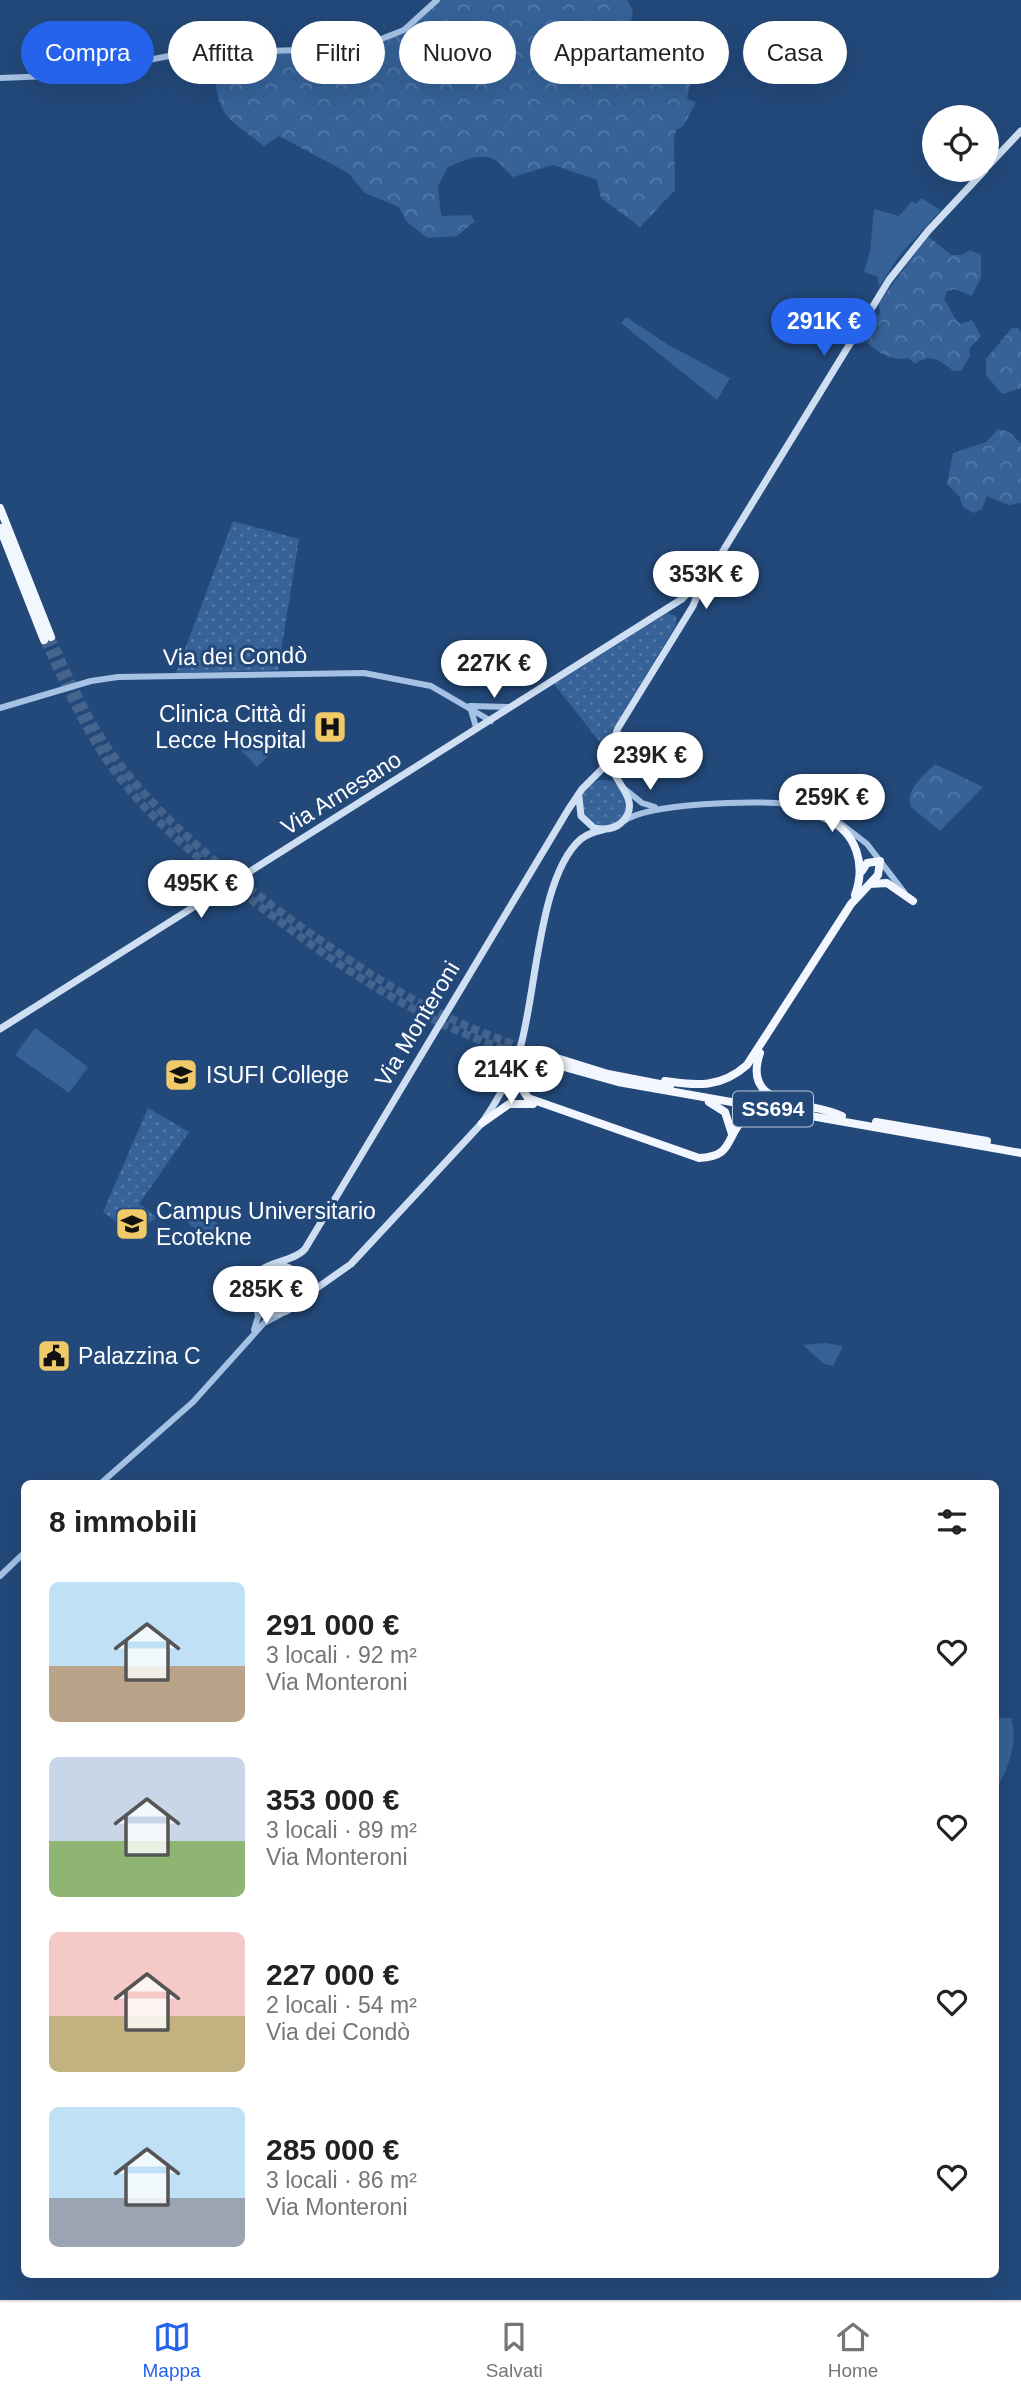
<!DOCTYPE html>
<html lang="it">
<head>
<meta charset="utf-8">
<style>
  body { margin:0; font-family:Arial,sans-serif; background:#f6f6f6; color:#222; height:100vh; display:flex; flex-direction:column; font-size:26px; white-space:nowrap }
  * { box-sizing:border-box; margin:0 }
  p { font-size:23px; color:#767676 }
  .icon { flex:none; width:38px; height:38px; fill:none; stroke:currentColor; stroke-width:2; stroke-linecap:round; stroke-linejoin:round }
  .map { position:relative; flex:1; overflow:hidden }
  .side { position:absolute; left:21px; top:1480px; width:978px; height:798px; display:flex; flex-direction:column; background:#fff; border-radius:10px; box-shadow:0 7px 28px #0002 }
  .side>* { flex:none }
  .top-card { position:absolute; left:21px; top:21px; width:980px; height:63px; display:flex; gap:14px }
  .buttons { position:absolute; left:922px; top:105px; display:grid; gap:14px }
  .buttons a { display:grid; place-items:center; width:77px; height:77px; border-radius:50%; background:#fff; box-shadow:0 7px 28px #0002; font-size:35px }
  .price { position:absolute; translate:-50% -60px; padding:0 16px; border-radius:24px; background:#fff; color:#222; font-size:23px; line-height:46px; filter:drop-shadow(0 2px 4px #0008) }
  .price::after { content:''; position:absolute; left:50%; top:42px; width:21px; height:16px; margin-left:-10px; background:inherit; clip-path:polygon(0 0,100% 0,50% 100%) }
  .price.active { background:#2563eb; color:#fff }
  ul { padding:0; list-style:none }
  li { display:flex; align-items:center; gap:21px; height:175px; padding:0 28px }
  li span { display:grid; place-items:center; flex:none; width:196px; height:140px; border-radius:10px; color:#555 }
  li>.icon { margin-inline-start:auto }
  span .icon { width:84px; height:84px; fill:#fffc; stroke-width:1 }
  li b { font-size:30px }
  h2 { display:flex; justify-content:space-between; align-items:center; height:84px; padding:0 28px; font-size:30px }
  .chip { padding:0 24px; border-radius:32px; background:#fff; box-shadow:0 7px 28px #0002; font-size:24px; line-height:63px }
  .chip.active { background:#2563eb; color:#fff }
  .dock { display:flex; justify-content:space-around; align-items:center; height:98px; border-top:2px solid #e0e0e0; background:#fff; font-size:19px; color:#767676 }
  .dock a { display:grid; justify-items:center; gap:4px }
  .dock .active { color:#2563eb }
  .map>svg:first-child { display:block }
  .grass { fill:#366298 }
  .forest { fill:url(#forest-crowns) }
  .garden { fill:url(#garden-dots) }
  .lines { fill:none; stroke-linecap:round; stroke-linejoin:round }
  .trunk-tunnel { stroke:#44648e; stroke-width:8; stroke-dasharray:8 4; stroke-linecap:butt }
  .tertiary { stroke:#a5c2e5; stroke-width:6 }
  .secondary { stroke:#cedff4; stroke-width:7 }
  .trunk { stroke:#f2f6fe; stroke-width:8 }
  .labels { text-anchor:middle; stroke-width:6; stroke-linejoin:round; paint-order:stroke }
  .shield { fill:#23497a; stroke:#bdc8d7; stroke-width:2 }
  .shield-label { font-size:21px; font-weight:bold; fill:#fff }
  .street-label { font-size:23px; fill:#fff; stroke:#23497a }
  .poi-label { font-size:23px; fill:#fff; stroke:#23497a; text-anchor:start }
</style>
</head>
<body>
<div class="map">
<svg width="1021" height="2300" viewBox="0 0 1021 2300">
  <defs>
    <pattern id="forest-crowns" width="20" height="18" patternUnits="userSpaceOnUse" patternTransform="scale(1.75)"><rect width="20" height="18" fill="#366298"/><path d="M2 6a3 3 0 1 1 6 0M12 15a3 3 0 1 1 6 0" fill="none" stroke="#547aa7"/></pattern>
    <pattern id="garden-dots" width="8" height="8" patternUnits="userSpaceOnUse" patternTransform="scale(1.75)"><rect width="8" height="8" fill="#366298"/><path d="M2 2h.1M6 6h.1" fill="none" stroke="#547aa7" stroke-width="1.8" stroke-linecap="round"/></pattern>
  </defs>
  <rect width="100%" height="100%" fill="#23497a"/>
  <path class="grass" d="M921,198L941,210L899,256L879,287L878,277L864,272L870,251L874,209L899,216L912,201L916,204Z
    M833,308L853,330L845,342L821,328Z
    M626,317L667,344L730,378L717,400L621,323Z
    M250,732L271,753L257,767L236,745Z
    M35,1028L88,1067L69,1093L15,1055Z
    M195,1208L221,1226L220,1233L204,1236L186,1221Z
    M825,1343L843,1346L833,1366L824,1364L803,1345Z
    M996,1718H1011C1019,1740 1008,1770 996,1789Z"/>
  <path class="forest" d="M439,0H627L633,10L621,78L642,82L674,75L677,63L662,59L657,49L663,26L677,29L673,51L693,59L694,69L687,99L696,102L684,125L676,130L674,140L675,190L640,227L601,198L597,180L553,165L513,177C506,172 503,165 497,161C482,151 461,161 447,168L438,186L441,216L470,215L475,221L457,236L427,238L406,221L399,207L365,193L348,173L279,136L264,146C218,111 219,116 213,58L217,54L338,51L405,33Z
    M928,236L951,255H962L970,250L981,255V277L972,296L955,289L947,291L944,299C951,308 951,316 960,324L972,320L981,336L969,349L970,356L961,371H954C939,361 932,352 915,364L908,358C889,361 880,353 866,342V331L880,313L879,303Z
    M1012,328H1018L1021,332V388L1002,394L986,375V359Z
    M998,429L1009,432L1021,443V503L1009,505L987,496L982,509L974,513L963,507L959,496L947,484L953,453L986,442Z
    M935,764L983,787L940,831L911,807C904,790 925,775 935,764Z"/>
  <path class="garden" d="M233,521L299,539L278,670L176,673Z
    M667,613L676,616V625L603,746L554,684Z
    M581 803a23 23 0 1 1 46 0a23 23 0 1 1-46 0Z
    M148,1108L189,1132L139,1204L155,1216V1219L133,1233L103,1212Z
    M255 1288a22 22 0 1 1 44 0a22 22 0 1 1-44 0Z"/>
  <g class="lines">
    <path class="trunk-tunnel" d="M51,637C71,682 91,728 122,767C169,827 226,871 286,916C369,975 433,1019 531,1050
      M44,640C64,683 83,727 111,766C149,819 197,858 249,898C335,965 422,1025 528,1057"/>
    <path class="tertiary" d="M0,78L73,75L179,54L358,48L404,30L437,0
      M470,706L508,707
      M0,708L91,681L118,677L364,673L431,686L491,721
      M471,710L476,727L472,732
      M626,790L642,803L655,807
      M835,819L867,844L904,892
      M624,821C649,803 755,800 788,804
      M254,1330L258,1317L256,1304
      M100,1484L193,1402L264,1323L281,1314
      M0,1576L24,1553"/>
    <path class="secondary" d="M987,167L1021,131
      M579,797L581,816L594,828C604,830 613,830 621,823C646,800 608,780 609,756
      M0,1029L682,599L715,564L889,280L928,231L985,170
      M278,1263L298,1272L303,1293C294,1319 255,1322 252,1291C250,1259 290,1266 305,1249L568,810L582,789L602,769L618,728L693,606L702,583
      M300,1300L351,1264L482,1123C497,1101 510,1079 519,1052C536,999 538,875 581,839C588,833 597,831 606,829"/>
    <path class="trunk" d="M0,508L51,637
      M0,528L44,640
      M785,804C798,811 814,812 827,819C857,833 866,865 855,895
      M870,884L887,883L913,901
      M520,1050L518,1083L528,1098L699,1158C734,1157 725,1137 745,1117L766,1112
      M531,1050L608,1074L670,1086
      M760,1053C740,1111 813,1100 842,1116
      M528,1057L618,1082L1021,1153
      M665,1081C697,1086 721,1088 747,1065L851,904L878,875L880,861L867,863L862,871
      M709,1102L725,1112L732,1134
      M876,1122L987,1141
      M482,1123L509,1104H533"/>
  </g>
  <defs>
    <symbol id="hospital-square" viewBox="-11 -11 22 22"><rect x="-9" y="-9" width="18" height="18" rx="4" fill="#f0c968" stroke="#23497a"/><path d="M-5-5h3v3.5h4V-5h3V5h-3V1.5h-4V5h-3Z" fill="#111"/></symbol>
    <symbol id="university-square" viewBox="-11 -11 22 22"><rect x="-9" y="-9" width="18" height="18" rx="4" fill="#f0c968" stroke="#23497a"/><path d="M0-5L7-2L0 1L-7-2ZM-4 1L0 2.5L4 1V4Q0 6-4 4Z" fill="#111"/></symbol>
    <symbol id="civic-square" viewBox="-11 -11 22 22"><rect x="-9" y="-9" width="18" height="18" rx="4" fill="#f0c968" stroke="#23497a"/><path d="M-.6-6.5H3V-4.5H.6V-3L4-1V1h2V6H-6V1h2V-1L-.6-3ZM-1.2 2.5V6h2.4V2.5Z" fill="#111"/></symbol>
  </defs>
  <g fill-rule="evenodd">
    <use href="#hospital-square" x="311" y="708" width="38" height="38"/>
    <use href="#university-square" x="162" y="1056" width="38" height="38"/>
    <use href="#university-square" x="113" y="1205" width="38" height="38"/>
    <use href="#civic-square" x="35" y="1337" width="38" height="38"/>
  </g>
  <g class="labels">
    <rect class="shield" x="733" y="1091.5" width="80" height="35" rx="5"/>
    <g class="shield-label">
      <text x="773" y="1116">SS694</text>
    </g>
    <g class="street-label">
      <text transform="translate(235 656) rotate(-1)" y="8">Via dei Condò</text>
      <text transform="translate(341 793) rotate(-32)" y="8">Via Arnesano</text>
      <text transform="translate(417 1024) rotate(-59)" y="8">Via Monteroni</text>
    </g>
    <g class="poi-label">
      <text x="306" y="722" text-anchor="end">Clinica Città di<tspan x="306" dy="26">Lecce Hospital</tspan></text>
      <text x="206" y="1083">ISUFI College</text>
      <text x="156" y="1219">Campus Universitario<tspan x="156" dy="26">Ecotekne</tspan></text>
      <text x="78" y="1364">Palazzina C</text>
    </g>
  </g>
</svg>
<div class="buttons">
<a><svg class="icon" aria-label="locate" viewBox="0 0 24 24"><circle cx="12" cy="12" r="6"/><path d="M12 2v4M12 18v4M2 12h4M18 12h4"/></svg></a>
</div>
<b class="price active" style="left:824px;top:358px">291K €</b>
<b class="price" style="left:706px;top:611px">353K €</b>
<b class="price" style="left:494px;top:700px">227K €</b>
<b class="price" style="left:650px;top:792px">239K €</b>
<b class="price" style="left:832px;top:834px">259K €</b>
<b class="price" style="left:201px;top:920px">495K €</b>
<b class="price" style="left:511px;top:1106px">214K €</b>
<b class="price" style="left:266px;top:1326px">285K €</b>
<div class="top-card">
<a class="chip active">Compra</a>
<a class="chip">Affitta</a>
<a class="chip">Filtri</a>
<a class="chip">Nuovo</a>
<a class="chip">Appartamento</a>
<a class="chip">Casa</a>
</div>
<section class="side">
<h2>8 immobili<svg class="icon" aria-label="filters" viewBox="0 0 24 24"><path d="M4 7h16M4 17h16"/><circle cx="9" cy="7" r="2"/><circle cx="15" cy="17" r="2"/></svg></h2>
<ul>
<li><span style="background:linear-gradient(#bfe0f5 60%,#b9a48a 0)"><svg class="icon" aria-label="home" viewBox="0 0 24 24"><path d="M3 11l9-7 9 7M6 9v11h12V9"/></svg></span><div><b>291 000 €</b><p>3 locali · 92 m²</p><p>Via Monteroni</p></div><svg class="icon" aria-label="heart" viewBox="0 0 24 24"><path d="M12 20l-8-8c-3-5 5-10 8-4 3-6 11-1 8 4z"/></svg></li>
<li><span style="background:linear-gradient(#c9d6e8 60%,#8fb573 0)"><svg class="icon" aria-label="home" viewBox="0 0 24 24"><path d="M3 11l9-7 9 7M6 9v11h12V9"/></svg></span><div><b>353 000 €</b><p>3 locali · 89 m²</p><p>Via Monteroni</p></div><svg class="icon" aria-label="heart" viewBox="0 0 24 24"><path d="M12 20l-8-8c-3-5 5-10 8-4 3-6 11-1 8 4z"/></svg></li>
<li><span style="background:linear-gradient(#f6c9c9 60%,#c2b280 0)"><svg class="icon" aria-label="home" viewBox="0 0 24 24"><path d="M3 11l9-7 9 7M6 9v11h12V9"/></svg></span><div><b>227 000 €</b><p>2 locali · 54 m²</p><p>Via dei Condò</p></div><svg class="icon" aria-label="heart" viewBox="0 0 24 24"><path d="M12 20l-8-8c-3-5 5-10 8-4 3-6 11-1 8 4z"/></svg></li>
<li><span style="background:linear-gradient(#bfe0f5 65%,#9aa5b1 0)"><svg class="icon" aria-label="home" viewBox="0 0 24 24"><path d="M3 11l9-7 9 7M6 9v11h12V9"/></svg></span><div><b>285 000 €</b><p>3 locali · 86 m²</p><p>Via Monteroni</p></div><svg class="icon" aria-label="heart" viewBox="0 0 24 24"><path d="M12 20l-8-8c-3-5 5-10 8-4 3-6 11-1 8 4z"/></svg></li>
</ul>
</section>
</div>
<nav class="dock">
<a class="active"><svg class="icon" aria-label="map" viewBox="0 0 24 24"><path d="M3 6l6-2 6 2 6-2v14l-6 2-6-2-6 2zM9 4v14M15 6v14"/></svg>Mappa</a>
<a><svg class="icon" aria-label="saved" viewBox="0 0 24 24"><path d="M7 4h10v16l-5-4-5 4z"/></svg>Salvati</a>
<a><svg class="icon" aria-label="home" viewBox="0 0 24 24"><path d="M3 11l9-7 9 7M6 9v11h12V9"/></svg>Home</a>
</nav>
</body>
</html>
